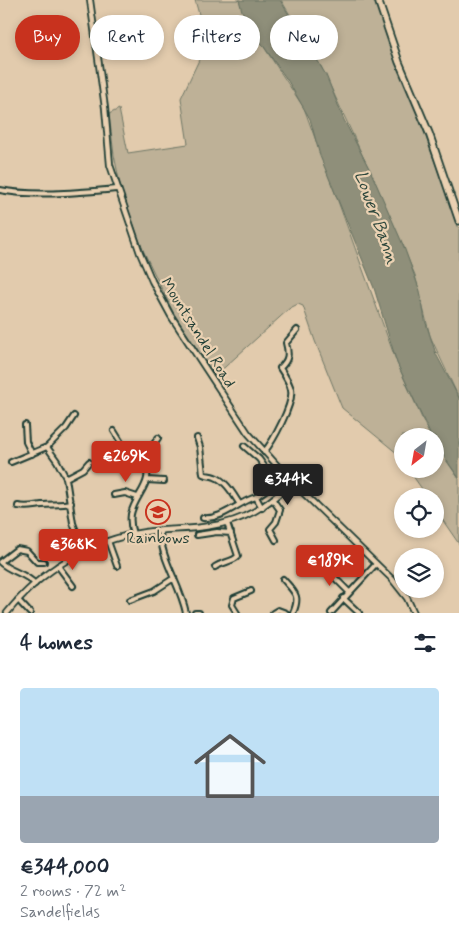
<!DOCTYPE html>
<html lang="en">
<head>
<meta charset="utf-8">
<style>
  body { margin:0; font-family:Mynerve,sans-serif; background:#f6f6f7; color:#1f2937; height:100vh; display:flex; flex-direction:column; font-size:19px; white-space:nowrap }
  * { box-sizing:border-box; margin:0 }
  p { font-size:16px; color:#747a83 }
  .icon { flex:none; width:28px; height:28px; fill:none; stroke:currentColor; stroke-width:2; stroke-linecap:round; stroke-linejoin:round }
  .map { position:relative; height:613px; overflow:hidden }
  .drawer { display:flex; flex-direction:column; background:#fff; flex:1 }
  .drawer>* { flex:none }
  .banner { position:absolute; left:15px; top:15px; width:430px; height:45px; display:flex; gap:10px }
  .needle { width:32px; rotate:211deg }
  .tools { position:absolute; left:394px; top:428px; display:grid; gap:10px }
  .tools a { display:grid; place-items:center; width:50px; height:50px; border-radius:50%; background:#fff; box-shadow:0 2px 8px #0003; font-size:25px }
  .price { position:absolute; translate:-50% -42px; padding:0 11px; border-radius:5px; background:#c8321e; color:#fff; font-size:16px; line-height:32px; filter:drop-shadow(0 1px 2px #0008) }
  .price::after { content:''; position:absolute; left:50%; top:30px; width:15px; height:11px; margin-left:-8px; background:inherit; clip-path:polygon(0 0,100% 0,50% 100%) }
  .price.selected { background:#222; color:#fff }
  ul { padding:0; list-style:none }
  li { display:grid; align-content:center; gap:10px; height:265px; padding:0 20px }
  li+li { border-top:1px solid #e0e1e3 }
  li span { display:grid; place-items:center; height:155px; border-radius:5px; color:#555 }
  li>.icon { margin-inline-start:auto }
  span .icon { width:90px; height:90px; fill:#fffc; stroke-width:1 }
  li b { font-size:21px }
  h2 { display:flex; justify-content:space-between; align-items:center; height:60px; padding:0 20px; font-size:21px }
  .chip { padding:0 18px; border-radius:22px; background:#fff; box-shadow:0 2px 8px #0003; font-size:18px; line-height:45px }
  .chip.selected { background:#c8321e; color:#fff }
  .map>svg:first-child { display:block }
  .green { fill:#beb197; stroke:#6e7766 }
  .water { fill:#8f8f7a; stroke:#626e5e }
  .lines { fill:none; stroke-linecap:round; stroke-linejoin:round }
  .minor-casing { stroke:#1f3d34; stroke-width:8 }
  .tertiary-casing { stroke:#1f3d34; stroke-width:8 }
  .primary-casing { stroke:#1f3d34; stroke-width:9 }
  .minor { stroke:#ead1b2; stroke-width:4 }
  .tertiary { stroke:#ead1b2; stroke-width:4.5 }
  .primary { stroke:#ead1b2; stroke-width:5.5 }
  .labels { text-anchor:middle; stroke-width:4.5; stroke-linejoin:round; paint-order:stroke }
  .street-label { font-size:16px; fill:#1f3d34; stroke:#ead1b2 }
  .poi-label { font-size:16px; fill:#1f3d34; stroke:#ead1b2 }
  .water-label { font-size:18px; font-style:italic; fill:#30493e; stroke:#ead1b2 }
</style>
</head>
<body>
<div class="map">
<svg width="459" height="613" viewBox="0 0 459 613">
  <rect width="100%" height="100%" fill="#e2cbad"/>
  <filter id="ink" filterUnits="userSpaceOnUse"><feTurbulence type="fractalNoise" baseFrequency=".02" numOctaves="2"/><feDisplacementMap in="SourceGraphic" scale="10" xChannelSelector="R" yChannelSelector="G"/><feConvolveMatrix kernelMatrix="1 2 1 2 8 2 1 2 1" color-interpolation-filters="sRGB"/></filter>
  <g filter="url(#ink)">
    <path class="green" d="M195,0H241L260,41L304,108L397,363L430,436H402V461L398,454L342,408L315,341L303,306L298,304L290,308L215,376L173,312L143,250L121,189L114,155L109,114L119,109L128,153L188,144L181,98L207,43Z
      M281,0H375L387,36L419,118L459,229V398L430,336L415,275L372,176L321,66Z
      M435,444L459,479V544L435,509V496H427L408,469H435Z"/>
    <path class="water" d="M239,0H280L326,75L344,120L371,172L404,247L420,291L425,320L436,354L459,398V478L435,444V436H431L397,363L374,288L320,156L310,119L288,81L260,41L242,11Z"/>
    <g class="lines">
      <defs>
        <path id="minor" d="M0,190C34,197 82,192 117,189
          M74,416L66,428L47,447L57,461L66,478L73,523L83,551
          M25,425L26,442L32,454
          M114,431L122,444L124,456L129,460L141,458
          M197,438L200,447L203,474C207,476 210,475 215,477C226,481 233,494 239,503
          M244,446L259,459L274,480L267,489L256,497L262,508
          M264,452C273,442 294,403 291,390C290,383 284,374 280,368C289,360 289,354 286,343L297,330
          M11,462L47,447
          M66,478L83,469L89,462
          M147,480L164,481
          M114,495L125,493L137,497
          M273,500L280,510L276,522L270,529L276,540
          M18,506C27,508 34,506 42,505C52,504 61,505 71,503
          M203,518C222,520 238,502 256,497
          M160,531C161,560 180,584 186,613
          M133,534C131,528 130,521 131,514C136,492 158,481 141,458L151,448L158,438
          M197,535L217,532L231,533
          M108,541L117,566
          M0,562L17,549L27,551L37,562H44
          M0,562C10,572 26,573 35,584
          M58,566L73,586
          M215,567C222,562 233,562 238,556L227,523
          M324,567L349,592
          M283,579C294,592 301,595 293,613
          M343,598L359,613
          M18,600L30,613
          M130,600L154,591L174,578
          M195,613H199
          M237,613L232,605L234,598L251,591
          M273,613L278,610L286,613
          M331,613L376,564"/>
        <path id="tertiary" d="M90,0L105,108L110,165L140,253L152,281L171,316L248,433L292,482L392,579L407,598L414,613
          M7,613C41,570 91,540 145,532C166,529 189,530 210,526C245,521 267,506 292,482"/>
        <path id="primary" d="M378,0L399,62L429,133L459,221"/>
      </defs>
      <use href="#minor" class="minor-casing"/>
      <use href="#tertiary" class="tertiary-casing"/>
      <use href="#primary" class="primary-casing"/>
      <use href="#minor" class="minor"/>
      <use href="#tertiary" class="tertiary"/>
      <use href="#primary" class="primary"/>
    </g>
  </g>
  <defs>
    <symbol id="school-ring" viewBox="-11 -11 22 22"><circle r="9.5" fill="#ead1b2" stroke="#c8321e" stroke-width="1.5"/><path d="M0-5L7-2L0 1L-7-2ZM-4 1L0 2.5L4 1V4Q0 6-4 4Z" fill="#c8321e"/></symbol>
  </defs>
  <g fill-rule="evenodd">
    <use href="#school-ring" x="144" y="498" width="28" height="28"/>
  </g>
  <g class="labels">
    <g class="street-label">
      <text transform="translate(199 332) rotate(58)" y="6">Mountsandel Road</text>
    </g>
    <g class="poi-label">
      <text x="158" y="543">Rainbows</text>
    </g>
    <g class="water-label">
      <text transform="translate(377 217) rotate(70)" y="6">Lower Bann</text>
    </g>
  </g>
</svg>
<div class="tools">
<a><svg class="needle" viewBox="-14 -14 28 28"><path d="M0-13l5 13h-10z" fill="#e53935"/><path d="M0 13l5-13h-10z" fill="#747a83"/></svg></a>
<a><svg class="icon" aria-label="locate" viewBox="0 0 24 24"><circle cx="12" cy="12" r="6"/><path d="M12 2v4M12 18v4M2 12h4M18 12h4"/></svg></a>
<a><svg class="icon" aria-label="layers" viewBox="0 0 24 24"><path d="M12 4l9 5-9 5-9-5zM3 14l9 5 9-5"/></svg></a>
</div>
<b class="price" style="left:126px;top:483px">€269K</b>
<b class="price selected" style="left:288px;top:506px">€344K</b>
<b class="price" style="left:73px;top:571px">€368K</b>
<b class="price" style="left:330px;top:587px">€189K</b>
<div class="banner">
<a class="chip selected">Buy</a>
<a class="chip">Rent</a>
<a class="chip">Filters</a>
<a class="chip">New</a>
</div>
</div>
<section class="drawer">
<h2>4 homes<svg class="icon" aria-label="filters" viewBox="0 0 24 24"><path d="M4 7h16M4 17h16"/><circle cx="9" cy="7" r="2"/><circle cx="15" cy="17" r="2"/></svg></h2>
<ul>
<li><span style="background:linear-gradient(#bfe0f5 70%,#9aa5b1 0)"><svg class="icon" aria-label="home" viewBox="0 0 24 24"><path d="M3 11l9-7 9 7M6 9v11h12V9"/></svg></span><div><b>€344,000</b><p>2 rooms · 72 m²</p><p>Sandelfields</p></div></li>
</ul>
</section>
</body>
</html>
